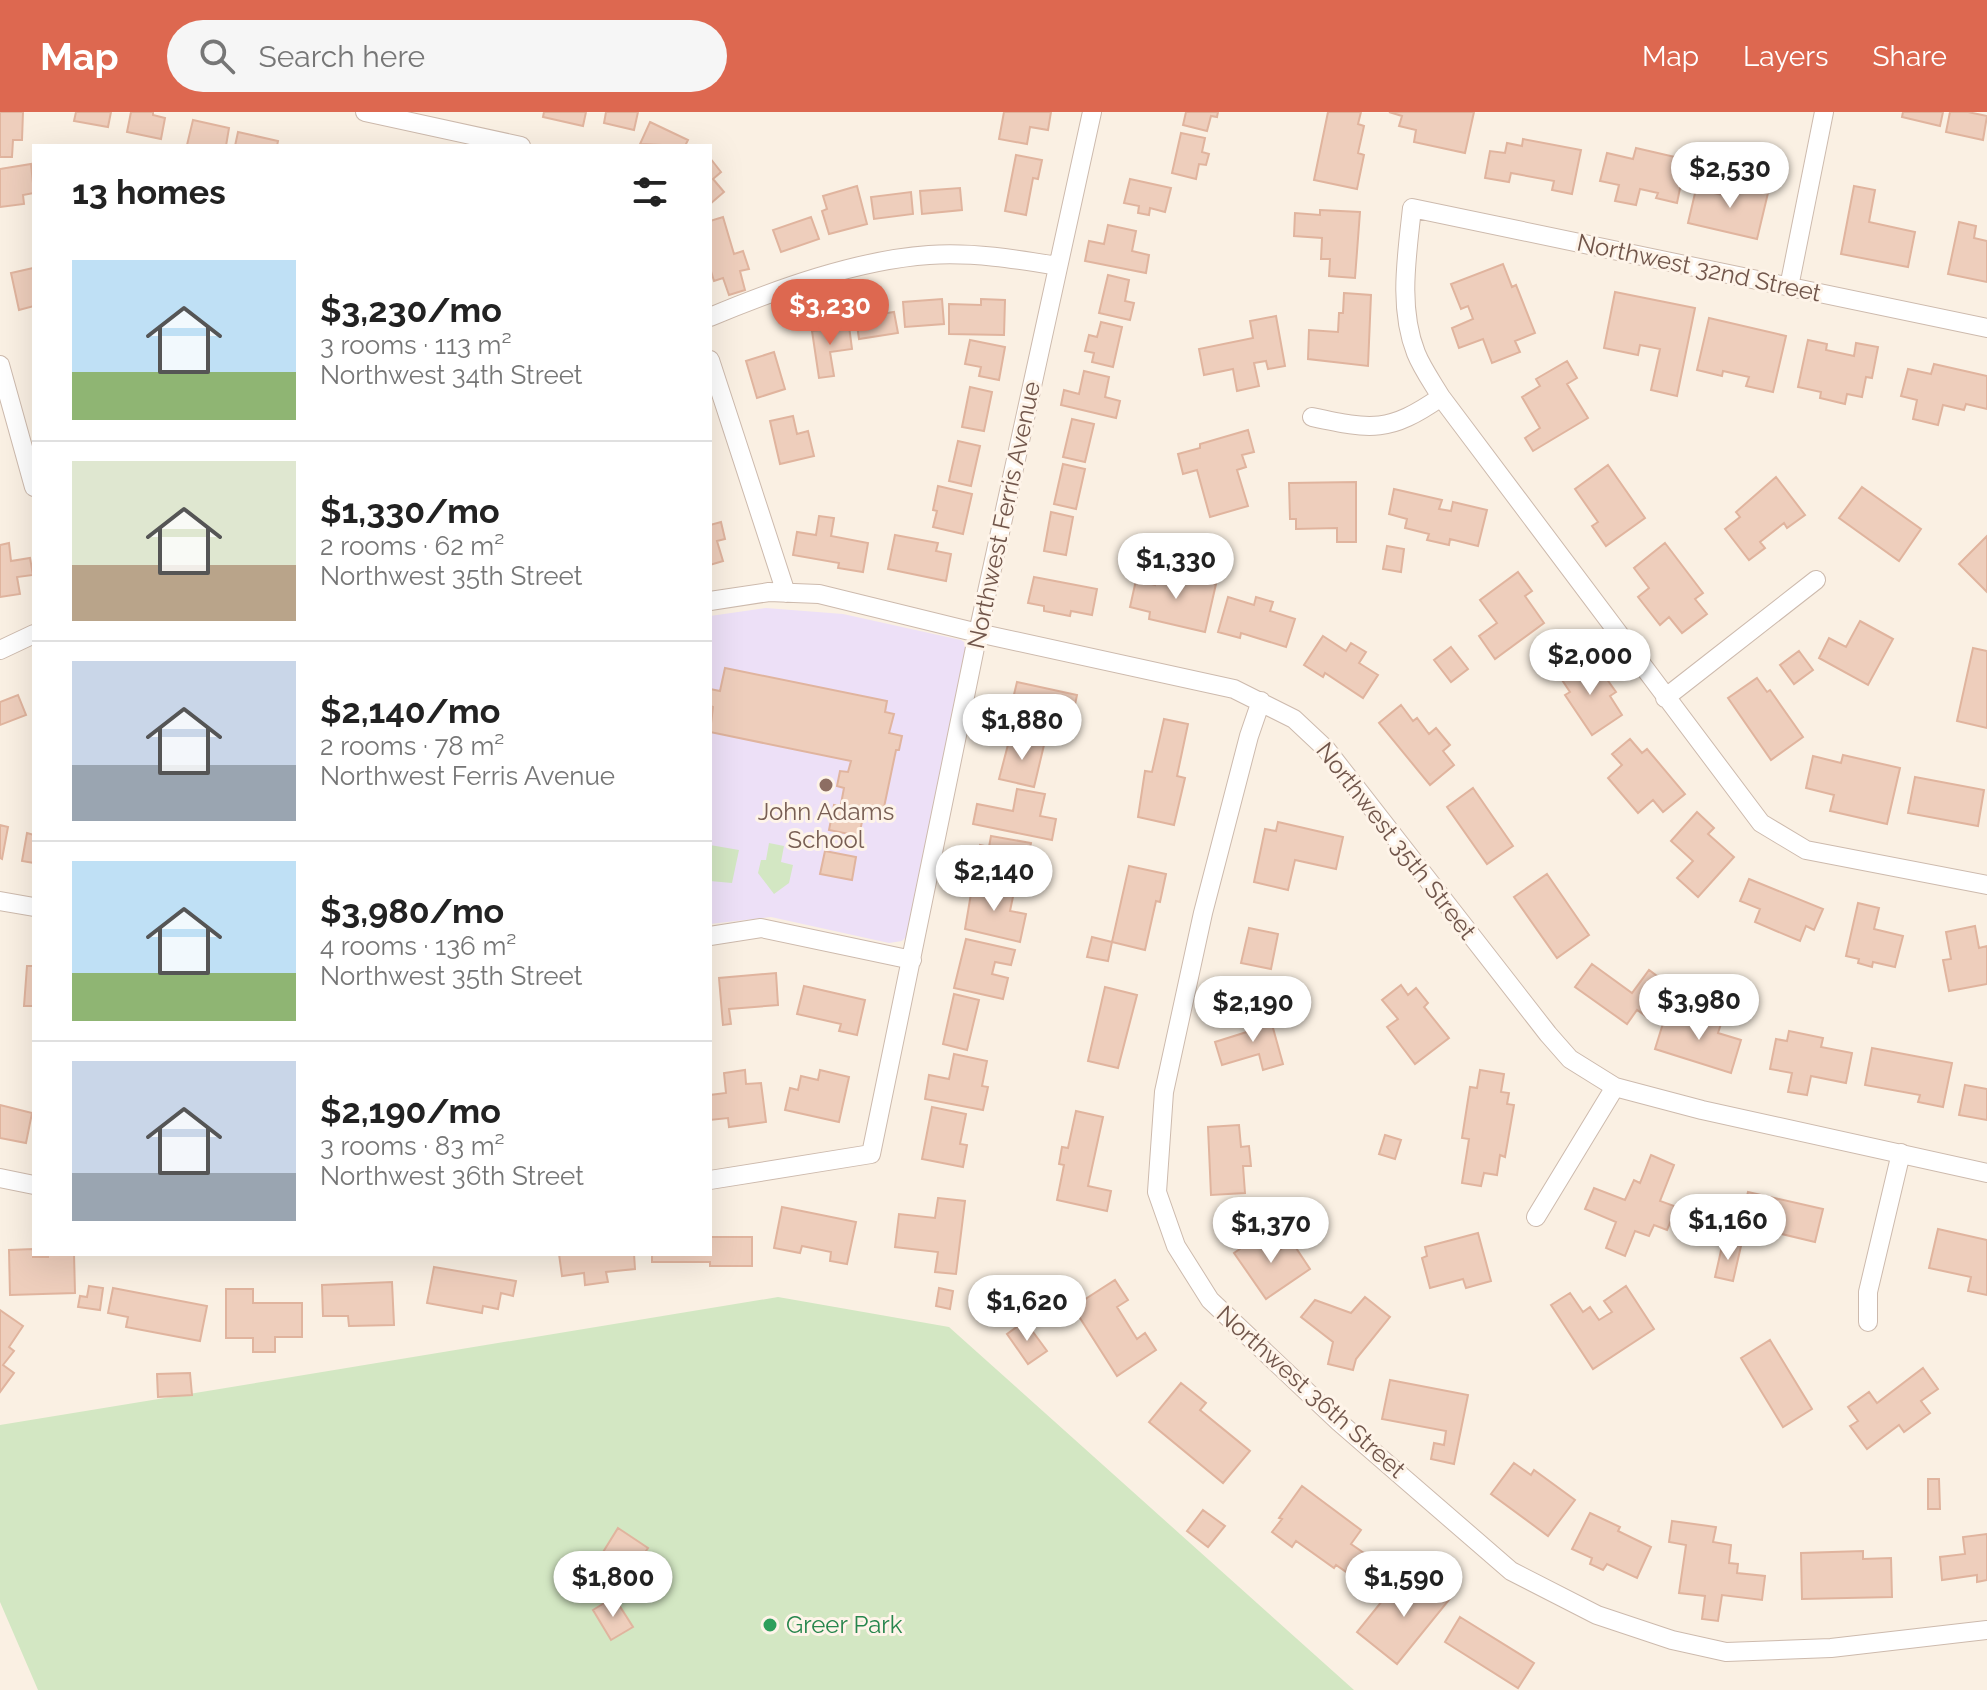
<!DOCTYPE html>
<html lang="en">
<head>
<meta charset="utf-8">
<style>
  body { margin:0; font-family:Raleway,sans-serif; background:#f6f6f6; color:#222; height:100vh; display:flex; flex-direction:column; font-size:30px; white-space:nowrap }
  * { box-sizing:border-box; margin:0 }
  p { font-size:26px; color:#767676 }
  .icon { flex:none; width:44px; height:44px; fill:none; stroke:currentColor; stroke-width:2; stroke-linecap:round; stroke-linejoin:round }
  .map { position:relative; flex:1; overflow:hidden }
  .details { position:absolute; left:32px; top:32px; width:680px; height:1112px; display:flex; flex-direction:column; background:#fff; border-radius:0px; box-shadow:0 8px 32px #0002 }
  .details>* { flex:none }
  .price { position:absolute; translate:-50% -68px; padding:0 18px; border-radius:28px; background:#fff; color:#222; font-size:26px; line-height:52px; filter:drop-shadow(0 2px 4px #0008) }
  .price::after { content:''; position:absolute; left:50%; top:48px; width:24px; height:18px; margin-left:-12px; background:inherit; clip-path:polygon(0 0,100% 0,50% 100%) }
  .price.active { background:#dd6850; color:#fff }
  ul { padding:0; list-style:none }
  li { display:flex; align-items:center; gap:24px; height:200px; padding:0 40px }
  li+li { border-top:2px solid #e0e0e0 }
  li span { display:grid; place-items:center; flex:none; width:224px; height:160px; border-radius:0px; color:#555 }
  li>.icon { margin-inline-start:auto }
  span .icon { width:96px; height:96px; fill:#fffc; stroke-width:1 }
  li b { font-size:34px }
  h2 { display:flex; justify-content:space-between; align-items:center; height:96px; padding:0 40px; font-size:34px }
  header { display:flex; align-items:center; gap:48px; box-sizing:border-box; height:112px; padding:0 40px; background:#dd6850; color:#fff }
  header strong { font-size:38px }
  nav { display:flex; gap:44px; margin-inline-start:auto; font-size:28px }
  .search { width:560px; height:72px; background:#f6f6f6; display:flex; align-items:center; gap:20px; box-sizing:border-box; padding:0 28px; border-radius:44px; color:#767676; font-size:30px }
  .map>svg:first-child { display:block }
  .education { fill:#ede0f7 }
  .green { fill:#d3e7c3 }
  .building { fill:#eecebc; stroke:#e0b49e; stroke-width:2 }
  .lines { fill:none; stroke-linecap:round; stroke-linejoin:round }
  .street-casing { stroke:#cdbaad; stroke-width:20 }
  .street { stroke:#fff; stroke-width:18 }
  .education-dot { fill:#8d6e63; stroke:#fef4e9; stroke-width:3 }
  .leisure-dot { fill:#2e9e5b; stroke:#fef4e9; stroke-width:3 }
  .labels { text-anchor:middle; stroke-width:6; stroke-linejoin:round; paint-order:stroke }
  .street-label { font-size:24px; fill:#71564b; stroke:#fef4e9 }
  .education-label { font-size:24px; fill:#785e54; stroke:#fef4e9 }
  .leisure-label { font-size:24px; fill:#27864d; stroke:#fef4e9; text-anchor:start }
</style>
</head>
<body>
<header>
<strong>Map</strong>
<div class="search"><svg class="icon" aria-label="search" viewBox="0 0 24 24"><circle cx="10" cy="10" r="6"/><path d="M15 15l6 6"/></svg>Search here</div>
<nav><a>Map</a><a>Layers</a><a>Share</a></nav>
</header>
<div class="map">
<svg width="1987" height="1578" viewBox="0 0 1987 1578">
  <rect width="100%" height="100%" fill="#faf0e3"/>
  <path class="education" d="M766,496L843,502L961,528L968,533L910,821L902,829L889,831L771,805L710,812V504Z"/>
  <path class="green" d="M769,731L784,734L781,750L793,753L789,771L774,782L758,761L761,748H766Z
    M710,733L739,738L732,771L710,769Z
    M778,1185L949,1215L1354,1578H38L0,1490V1313Z"/>
  <path class="building" d="M0,0H23L22,28H13L12,45H0Z
    M76,0H111L108,15L74,9Z
    M131,0H153V3L165,6L161,27L127,20Z
    M544,0H586L583,14L543,5Z
    M606,0H638L634,18L604,11Z
    M1004,0H1051L1048,18L1030,15L1027,32L999,27Z
    M1186,0H1218L1217,5L1211,4L1207,19L1183,13Z
    M1328,0H1361L1358,12L1364,14L1358,41L1364,43L1357,77L1314,68Z
    M1389,0H1474L1465,41L1414,30L1416,18L1399,14L1402,4Z
    M1903,0H1943L1940,14L1902,5Z
    M1950,0H1968L1987,4L1983,28L1946,20Z
    M193,8L229,16L226,34L187,33Z
    M650,10L688,28L685,34L640,32Z
    M238,20L278,29L277,34H235Z
    M1181,21L1205,26L1202,40L1209,42L1206,53L1199,52L1196,67L1172,61Z
    M1523,27L1581,38L1572,82L1552,78L1554,69L1511,61L1509,70L1485,66L1490,39L1505,41L1507,31L1522,34Z
    M1636,36L1675,45L1673,54L1684,57L1677,91L1656,86L1658,81L1640,77L1636,93L1615,89L1619,73L1600,69L1607,41L1633,47Z
    M1016,43L1042,48L1038,67L1033,66L1026,103L1005,99Z
    M710,46L721,60L713,67L724,80L710,92Z
    M31,52L34,81L23,83L24,92L0,95V57Z
    M1130,67L1171,76L1165,100L1150,96L1149,103L1138,101L1139,94L1124,91Z
    M1726,71L1768,81L1757,127L1688,111L1696,77L1723,83Z
    M857,74L867,112L829,122L822,99L827,97L823,84Z
    M1854,74L1875,78L1869,110L1915,120L1908,155L1841,142Z
    M960,76L962,98L922,102L920,79Z
    M911,80L913,102L874,107L871,85Z
    M1320,98L1360,100L1355,166L1329,164L1330,147H1321L1322,126L1294,124L1295,101L1320,103Z
    M723,105L734,142L743,139L749,157L740,159L745,178L729,183L723,166L714,169L710,156V109Z
    M811,105L819,127L781,140L773,118Z
    M1959,110L1976,114L1974,126L1987,129V170L1948,162Z
    M1108,113L1136,119L1132,139L1149,143L1146,161L1085,149L1089,129L1104,132Z
    M1503,152L1512,175L1516,173L1535,221L1515,229L1520,240L1492,251L1483,227L1459,236L1452,216L1473,207L1468,194L1461,197L1451,172Z
    M33,156L34,194L19,198L11,161Z
    M1108,163L1129,168L1125,189L1134,191L1130,208L1099,201Z
    M1615,180L1695,196L1677,284L1651,278L1660,237L1640,233L1638,243L1604,236Z
    M1344,181L1371,183L1368,254L1308,247L1309,218L1338,220L1339,201H1343Z
    M942,187L944,212L905,215L903,190Z
    M981,187L1005,188L1004,223L949,222V192L981,193Z
    M894,200L898,221L859,227L856,206Z
    M1276,204L1285,254L1268,257L1266,249L1254,251L1259,274L1237,279L1233,257L1204,263L1199,237L1253,226L1250,209Z
    M1709,206L1786,224L1773,280L1746,274L1749,265L1723,259L1722,264L1697,258Z
    M1101,210L1122,215L1113,255L1092,250L1094,241L1085,239L1089,223L1097,225Z
    M849,214L852,237L830,240L834,264L819,266L812,219Z
    M970,228L1005,235L999,268L979,264L981,255L965,252Z
    M1808,228L1827,232L1826,238L1854,244L1856,231L1878,235L1872,266L1866,265L1862,285L1847,282L1845,292L1820,286L1821,280L1798,275Z
    M774,240L785,277L757,286L746,249Z
    M1567,249L1577,266L1567,272L1588,306L1533,339L1525,326L1540,316L1522,285L1540,274L1536,267Z
    M1934,252L1987,264V297L1966,292L1964,298L1943,293L1938,313L1913,307L1917,288L1901,284L1908,257L1931,262Z
    M1084,259L1109,265L1105,285L1120,289L1116,306L1061,293L1064,278L1079,282Z
    M970,275L992,280L984,319L962,315Z
    M793,304L797,322L808,319L814,344L780,352L770,309Z
    M1072,307L1094,312L1085,350L1063,345Z
    M1248,318L1254,340L1242,343L1246,355L1237,358L1248,394L1210,405L1197,358L1183,362L1178,342L1200,336V332Z
    M958,329L980,334L971,374L949,369Z
    M1063,352L1085,357L1076,397L1054,392Z
    M1608,353L1645,406L1606,434L1592,414L1598,410L1575,377Z
    M1776,365L1805,403L1787,416L1784,411L1760,430L1765,436L1749,448L1725,417L1740,405L1736,400Z
    M1356,370V430H1337V416L1296,417V407H1290L1289,371Z
    M938,374L972,382L963,422L933,415L937,399L933,398Z
    M1862,375L1921,417L1899,449L1839,406Z
    M1394,377L1442,388L1439,397L1451,399L1453,390L1487,398L1478,434L1450,427L1449,433L1427,428L1429,422L1405,416L1407,407L1389,402Z
    M1051,400L1073,405L1066,443L1044,439Z
    M819,404L834,406L831,424L868,431L863,460L838,456L839,451L793,443L797,420L816,423Z
    M721,410L725,427L717,429L723,449L710,453V413Z
    M895,423L938,431L936,439L951,442L946,469L888,457Z
    M1987,424V480L1959,452Z
    M9,431L11,449L30,446L33,463L17,465L20,482L0,485V433Z
    M1665,431L1703,481L1695,487L1707,502L1682,521L1669,505L1660,513L1638,485L1649,476L1634,456Z
    M1387,434L1404,437L1401,460L1383,457Z
    M1158,459L1216,472L1205,520L1149,507L1150,500L1130,495L1136,468L1155,473Z
    M1518,460L1532,479L1525,484L1544,511L1495,547L1479,524L1497,511L1480,488Z
    M1034,465L1097,477L1092,503L1071,499L1070,504L1044,499V494L1028,491Z
    M1228,485L1254,493L1256,485L1273,490L1270,499L1295,507L1286,535L1241,521L1240,526L1218,520Z
    M1860,509L1893,527L1868,573L1819,546L1829,526L1846,535Z
    M1323,524L1346,539L1351,531L1366,540L1359,551L1378,563L1363,586L1325,561L1323,565L1304,553Z
    M1451,535L1468,557L1451,570L1434,548Z
    M1973,536L1987,539V616L1957,609Z
    M1799,539L1813,558L1794,572L1780,553Z
    M1578,548L1591,566L1601,559L1616,580L1610,584L1622,603L1592,623L1565,583L1570,580L1558,562Z
    M725,556L887,589L885,600L894,602L889,621L902,624L899,638H896L883,700L841,692L844,676L837,674L840,659L848,660L851,649L710,620L713,595L710,594V577L720,579Z
    M1757,566L1767,580L1770,578L1803,625L1771,648L1728,586Z
    M1017,570L1077,583L1073,602L1054,598L1048,624L1024,619L1028,599L1011,595Z
    M18,583L26,603L0,613V590Z
    M1401,593L1413,609L1417,606L1429,622L1436,616L1450,633L1443,639L1454,653L1430,673L1379,611Z
    M1164,607L1188,612L1177,664L1185,666L1174,713L1138,705L1145,659L1152,660Z
    M1010,625L1044,633L1034,675L999,667Z
    M1630,627L1642,641L1647,637L1685,682L1663,700L1653,688L1638,701L1608,666L1622,653L1612,642Z
    M1843,643L1900,656L1887,712L1830,699L1834,683L1806,676L1813,644L1841,651Z
    M1915,665L1984,678L1978,714L1908,701Z
    M1473,676L1513,734L1487,752L1447,695Z
    M1017,677L1045,682L1040,704L1056,707L1052,728L973,712L977,692L1013,699Z
    M834,693L864,700L859,724L829,718Z
    M1697,700L1714,716L1708,722L1734,745L1698,785L1677,766L1693,749L1671,729Z
    M1278,710L1343,725L1336,757L1295,748L1288,778L1254,770L1265,717L1276,719Z
    M0,713L8,715L2,747L0,746Z
    M27,721L34,723V751L22,749Z
    M991,724L1031,731L1024,764L1008,761L1007,768L974,762L980,733L989,735Z
    M825,739L856,745L852,768L820,762Z
    M1129,754L1166,762L1160,790L1156,789L1145,838L1112,830Z
    M1547,762L1589,823L1557,846L1514,785Z
    M1749,767L1823,797L1814,818L1806,814L1800,829L1755,810L1760,797L1740,789Z
    M973,770L1014,780L1010,799L1026,802L1020,830L965,817Z
    M1858,791L1879,796L1874,817L1903,824L1895,855L1873,850L1872,855L1858,851L1859,847L1846,844Z
    M1975,814L1979,836L1987,834V872L1949,879L1943,848L1951,847L1946,820Z
    M1249,816L1278,822L1271,857L1241,851Z
    M1092,825L1112,830L1108,849L1087,845Z
    M966,827L1015,838L1011,853L995,850L992,862L1008,866L1003,887L954,876Z
    M1592,852L1632,881L1649,858L1669,873L1647,905L1637,898L1627,912L1575,875Z
    M27,854H34V894H24Z
    M776,861L778,893L729,897L731,912L723,913L719,866Z
    M1401,873L1408,883L1416,876L1428,891L1424,895L1449,926L1415,952L1387,915L1398,907L1382,888Z
    M804,874L865,888L857,923L839,919L841,912L797,902Z
    M1105,875L1137,883L1118,956L1088,949Z
    M954,882L979,888L967,938L943,932Z
    M1268,898L1283,952L1263,958L1259,942L1222,953L1215,930L1253,918L1248,904Z
    M1698,901L1722,909L1718,921L1741,928L1731,961L1655,937L1665,905L1694,914Z
    M1789,919L1823,926L1821,935L1852,941L1846,971L1811,964L1807,983L1788,980L1792,961L1770,957L1776,927L1787,929Z
    M1872,936L1952,951L1943,995L1918,990L1920,983L1865,973Z
    M954,942L987,949L982,974L988,975L983,998L925,987L929,963L949,967Z
    M745,958L746,972L761,971L766,1010L729,1015L728,1006L710,1008V983L726,981L724,961Z
    M820,958L849,965L839,1010L785,998L790,976L798,978L801,964L818,968Z
    M1480,958L1504,962L1501,980L1509,981L1507,992L1514,993L1505,1045L1500,1043L1497,1063L1484,1061L1481,1074L1462,1071L1469,1027L1462,1026L1470,975L1477,976Z
    M1965,973L1987,977V1008L1959,1003Z
    M0,993L32,1001L26,1031L0,1026Z
    M932,995L966,1002L960,1032L967,1033L963,1055L922,1047Z
    M1076,999L1103,1005L1088,1074L1111,1079L1107,1099L1057,1088L1064,1053L1059,1052L1062,1035L1068,1036Z
    M1239,1013L1241,1035L1249,1034L1251,1054H1243L1245,1081L1211,1083L1208,1015Z
    M1385,1023L1401,1028L1395,1047L1379,1042Z
    M1651,1043L1674,1053L1660,1089L1677,1095L1667,1118L1654,1113L1649,1124L1635,1119L1625,1144L1606,1136L1616,1110L1585,1097L1594,1076L1625,1088L1634,1068L1640,1071Z
    M1748,1080L1823,1097L1815,1130L1740,1112Z
    M938,1086L965,1089L956,1162L935,1160L938,1140L895,1135L899,1102L935,1106Z
    M782,1095L856,1110L847,1152L830,1149L831,1140L802,1134L800,1141L774,1136Z
    M1938,1117L1987,1128V1183L1968,1179L1971,1165L1929,1156Z
    M1478,1121L1491,1169L1466,1176L1463,1167L1430,1176L1422,1146L1427,1144L1425,1135Z
    M1262,1122L1275,1141L1292,1130L1310,1157L1266,1187L1234,1141Z
    M710,1125H752V1154H710V1150H652V1142H710Z
    M1723,1130L1741,1134L1733,1169L1715,1165Z
    M33,1137V1145H48V1142H74L75,1181L10,1183L9,1138Z
    M559,1142H634L635,1157L606,1160L608,1170L585,1173L584,1161L562,1164Z
    M434,1155L516,1169L513,1184L501,1181L498,1197L483,1194L482,1201L427,1191Z
    M1115,1168L1128,1188L1117,1195L1137,1227L1145,1221L1156,1238L1117,1264L1073,1195Z
    M392,1170L394,1213L349,1214L348,1204H323L322,1173Z
    M89,1174L103,1176L100,1198L78,1195L80,1184L87,1185Z
    M1626,1174L1654,1217L1593,1257L1551,1193L1570,1181L1583,1200L1590,1195L1599,1208L1612,1200L1604,1189Z
    M113,1176L207,1194L200,1229L126,1215L128,1205L108,1201Z
    M939,1176L953,1179L950,1197L936,1194Z
    M226,1177H253V1191H302V1225H275V1240H253V1226H226Z
    M1365,1185L1390,1205L1356,1247L1353,1258L1328,1252L1333,1230L1301,1205L1315,1188L1351,1201Z
    M0,1198L23,1214L9,1235L14,1239L3,1253L14,1261L0,1280Z
    M1025,1209L1047,1239L1028,1252L1007,1222Z
    M1770,1228L1812,1297L1783,1315L1741,1246Z
    M1923,1256L1938,1277L1921,1289L1930,1301L1904,1320L1899,1313L1867,1337L1850,1314L1858,1309L1848,1295L1869,1280L1877,1291Z
    M190,1261L192,1283L158,1285L157,1262Z
    M1390,1268L1468,1283L1454,1352L1431,1347L1434,1331L1444,1333L1446,1319L1382,1307Z
    M1181,1271L1206,1291L1200,1298L1250,1339L1223,1371L1149,1310Z
    M1514,1351L1531,1363L1534,1358L1575,1388L1548,1424L1491,1382Z
    M1928,1367H1939L1940,1397H1928Z
    M1302,1374L1361,1418L1351,1432L1377,1450L1362,1471L1336,1453L1334,1456L1296,1429L1292,1435L1272,1420L1282,1407L1279,1406Z
    M1203,1398L1225,1414L1208,1435L1187,1419Z
    M1590,1401L1620,1415L1618,1419L1651,1435L1637,1466L1607,1452L1603,1458L1590,1452L1592,1446L1572,1437Z
    M1672,1409L1716,1415L1713,1430L1731,1433L1729,1451L1738,1452L1737,1461L1765,1464L1762,1488L1722,1483L1718,1509L1702,1507L1705,1484L1679,1481L1686,1433L1669,1430Z
    M618,1416L648,1436L629,1464L600,1445Z
    M1987,1422V1468L1977,1470V1463L1942,1468L1940,1445L1965,1442L1963,1425Z
    M1863,1439V1447L1891,1446L1892,1485L1802,1487L1801,1441Z
    M1431,1465L1453,1483L1397,1552L1357,1520L1395,1473L1413,1488Z
    M614,1485L633,1515L611,1528L593,1498Z
    M1460,1505L1534,1551L1518,1576L1445,1530Z"/>
  <g class="lines">
    <defs>
      <path id="street" d="M365,0L521,34
        M1789,175L1824,0
        M710,205C777,177 857,148 929,143C972,140 1016,147 1058,154
        M1987,216L1412,96C1407,144 1398,195 1416,241C1422,256 1432,270 1441,285L1761,711L1806,738L1987,773
        M710,248L786,481
        M0,253L34,375
        M1312,305C1372,318 1389,321 1441,285
        M710,489L769,480L819,482L978,521L1234,577L1294,607L1326,637L1548,922L1570,947L1615,975L1702,998L1987,1061
        M0,538L34,522
        M1665,586L1816,468
        M1261,589L1249,624L1203,801L1164,980L1157,1080L1176,1134L1210,1188L1339,1310L1511,1459L1597,1503L1672,1528L1726,1540L1831,1536L1987,1518
        M0,789L34,795
        M710,824L761,816L912,848
        M0,1066L34,1073
        M710,1068L871,1042L978,521L1092,0
        M1536,1105L1615,975
        M1868,1210V1180L1901,1041"/>
    </defs>
    <use href="#street" class="street-casing"/>
    <use href="#street" class="street"/>
  </g>
  <circle class="education-dot" cx="826" cy="673" r="8"/>
  <circle class="leisure-dot" cx="770" cy="1513" r="8"/>
  <g class="labels">
    <g class="street-label">
      <text transform="translate(1699 156) rotate(12)" y="8">Northwest 32nd Street</text>
      <text transform="translate(1004 403) rotate(-78)" y="8">Northwest Ferris Avenue</text>
      <text transform="translate(1396 729) rotate(52)" y="8">Northwest 35th Street</text>
      <text transform="translate(1311 1280) rotate(42)" y="8">Northwest 36th Street</text>
    </g>
    <g class="education-label">
      <text x="826" y="708">John Adams<tspan x="826" dy="28">School</tspan></text>
    </g>
    <g class="leisure-label">
      <text x="786" y="1521">Greer Park</text>
    </g>
  </g>
</svg>
<b class="price" style="left:1730px;top:98px">$2,530</b>
<b class="price active" style="left:830px;top:235px">$3,230</b>
<b class="price" style="left:1176px;top:489px">$1,330</b>
<b class="price" style="left:1590px;top:585px">$2,000</b>
<b class="price" style="left:1022px;top:650px">$1,880</b>
<b class="price" style="left:994px;top:801px">$2,140</b>
<b class="price" style="left:1699px;top:930px">$3,980</b>
<b class="price" style="left:1253px;top:932px">$2,190</b>
<b class="price" style="left:1728px;top:1150px">$1,160</b>
<b class="price" style="left:1271px;top:1153px">$1,370</b>
<b class="price" style="left:1027px;top:1231px">$1,620</b>
<b class="price" style="left:613px;top:1507px">$1,800</b>
<b class="price" style="left:1404px;top:1507px">$1,590</b>
<section class="details">
<h2>13 homes<svg class="icon" aria-label="filters" viewBox="0 0 24 24"><path d="M4 7h16M4 17h16"/><circle cx="9" cy="7" r="2"/><circle cx="15" cy="17" r="2"/></svg></h2>
<ul>
<li><span style="background:linear-gradient(#bfe0f5 70%,#8fb573 0)"><svg class="icon" aria-label="home" viewBox="0 0 24 24"><path d="M3 11l9-7 9 7M6 9v11h12V9"/></svg></span><div><b>$3,230/mo</b><p>3 rooms · 113 m²</p><p>Northwest 34th Street</p></div></li>
<li><span style="background:linear-gradient(#dfe7d0 65%,#b9a48a 0)"><svg class="icon" aria-label="home" viewBox="0 0 24 24"><path d="M3 11l9-7 9 7M6 9v11h12V9"/></svg></span><div><b>$1,330/mo</b><p>2 rooms · 62 m²</p><p>Northwest 35th Street</p></div></li>
<li><span style="background:linear-gradient(#c9d6e8 65%,#9aa5b1 0)"><svg class="icon" aria-label="home" viewBox="0 0 24 24"><path d="M3 11l9-7 9 7M6 9v11h12V9"/></svg></span><div><b>$2,140/mo</b><p>2 rooms · 78 m²</p><p>Northwest Ferris Avenue</p></div></li>
<li><span style="background:linear-gradient(#bfe0f5 70%,#8fb573 0)"><svg class="icon" aria-label="home" viewBox="0 0 24 24"><path d="M3 11l9-7 9 7M6 9v11h12V9"/></svg></span><div><b>$3,980/mo</b><p>4 rooms · 136 m²</p><p>Northwest 35th Street</p></div></li>
<li><span style="background:linear-gradient(#c9d6e8 70%,#9aa5b1 0)"><svg class="icon" aria-label="home" viewBox="0 0 24 24"><path d="M3 11l9-7 9 7M6 9v11h12V9"/></svg></span><div><b>$2,190/mo</b><p>3 rooms · 83 m²</p><p>Northwest 36th Street</p></div></li>
</ul>
</section>
</div>
</body>
</html>
